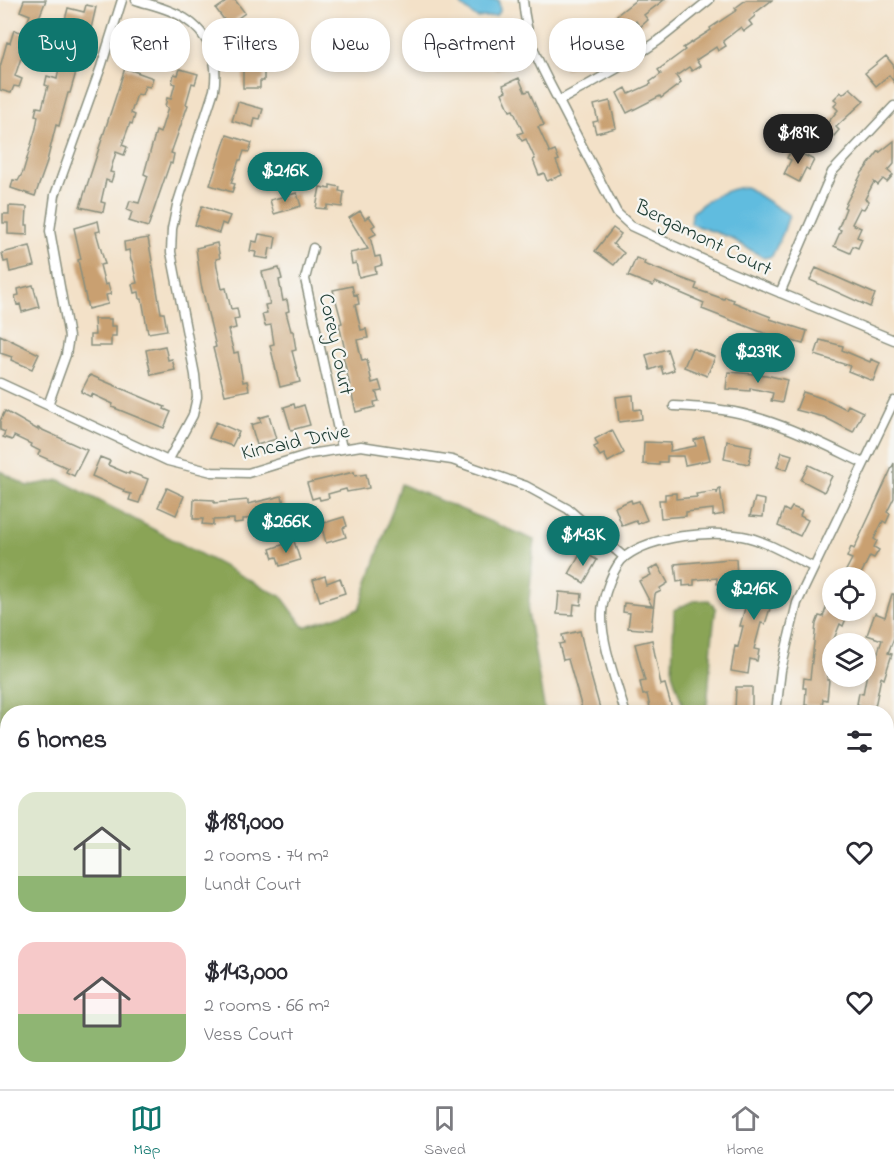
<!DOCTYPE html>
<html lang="en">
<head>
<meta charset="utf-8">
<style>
  body { margin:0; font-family:"Indie Flower",sans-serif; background:#f7f7f7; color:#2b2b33; height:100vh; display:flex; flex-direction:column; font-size:22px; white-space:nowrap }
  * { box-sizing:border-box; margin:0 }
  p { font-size:20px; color:#7c7c81 }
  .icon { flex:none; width:33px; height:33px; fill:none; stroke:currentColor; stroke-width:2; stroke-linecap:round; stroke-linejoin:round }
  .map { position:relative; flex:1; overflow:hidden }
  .drawer { position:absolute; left:0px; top:705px; width:894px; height:384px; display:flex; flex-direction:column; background:#fff; border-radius:24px 24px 0 0; box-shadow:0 3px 9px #0003 }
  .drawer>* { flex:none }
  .guide { position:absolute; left:18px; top:18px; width:858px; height:54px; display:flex; gap:12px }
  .controls { position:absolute; left:822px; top:567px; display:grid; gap:12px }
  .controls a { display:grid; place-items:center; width:54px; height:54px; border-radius:50%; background:#fff; box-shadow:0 3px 9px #0003; font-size:30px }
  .price { position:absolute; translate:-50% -51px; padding:0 14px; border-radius:21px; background:#0f766e; color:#fff; font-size:20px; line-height:39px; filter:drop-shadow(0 2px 3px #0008) }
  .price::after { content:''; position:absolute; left:50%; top:36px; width:18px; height:14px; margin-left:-9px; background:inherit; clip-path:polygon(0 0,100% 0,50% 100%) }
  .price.selected { background:#222; color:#fff }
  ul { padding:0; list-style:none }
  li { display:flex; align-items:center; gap:18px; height:150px; padding:0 18px }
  li span { display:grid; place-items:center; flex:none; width:168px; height:120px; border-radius:18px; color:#555 }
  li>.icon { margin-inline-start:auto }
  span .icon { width:72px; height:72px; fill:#fffc; stroke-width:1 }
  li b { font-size:26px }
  h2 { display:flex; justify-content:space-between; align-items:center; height:72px; padding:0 18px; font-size:26px }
  .pill { padding:0 21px; border-radius:24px; background:#fff; box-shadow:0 3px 9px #0003; font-size:21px; line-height:54px }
  .pill.selected { background:#0f766e; color:#fff }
  .menu { display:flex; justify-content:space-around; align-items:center; height:84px; border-top:2px solid #e1e1e2; background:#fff; font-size:16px; color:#7c7c81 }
  .menu a { display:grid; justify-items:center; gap:3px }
  .menu .selected { color:#0f766e }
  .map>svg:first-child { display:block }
  .forest { fill:#8aa456; stroke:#547045; stroke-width:1.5 }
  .water { fill:#61bcdf; stroke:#407c8a; stroke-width:1.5 }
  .building { fill:#c9a071 }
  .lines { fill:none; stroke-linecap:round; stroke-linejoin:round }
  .street-casing { stroke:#898f7e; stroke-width:11 }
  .street { stroke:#fff; stroke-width:8 }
  .labels { text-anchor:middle; stroke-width:4.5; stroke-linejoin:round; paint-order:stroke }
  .street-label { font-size:21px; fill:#1f3d34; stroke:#f6f6f2 }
</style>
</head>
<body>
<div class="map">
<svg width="894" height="1089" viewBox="0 0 894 1089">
  <rect width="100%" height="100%" fill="#f6f6f2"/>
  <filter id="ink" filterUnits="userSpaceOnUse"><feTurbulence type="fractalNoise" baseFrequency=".0167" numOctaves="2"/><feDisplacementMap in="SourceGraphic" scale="12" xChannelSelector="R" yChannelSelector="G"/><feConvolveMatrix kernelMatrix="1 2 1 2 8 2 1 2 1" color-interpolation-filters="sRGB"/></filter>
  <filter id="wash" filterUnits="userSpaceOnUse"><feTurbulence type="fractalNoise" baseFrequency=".008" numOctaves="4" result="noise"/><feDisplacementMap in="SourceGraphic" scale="24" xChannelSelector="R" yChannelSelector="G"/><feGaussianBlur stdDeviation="1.35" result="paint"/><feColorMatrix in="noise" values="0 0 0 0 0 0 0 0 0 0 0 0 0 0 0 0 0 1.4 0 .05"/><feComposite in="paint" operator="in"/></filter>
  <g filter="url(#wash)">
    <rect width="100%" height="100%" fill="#f3e1c8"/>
    <path class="forest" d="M0,471L27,486L60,480L282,597L304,627L359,609L401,484L534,540L528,613L545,712H8L7,740L0,731Z
      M709,600L716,609C710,644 711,678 706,712H685L672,673L674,610L693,601Z
      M150,1082H593L591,1089H153Z"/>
    <path class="water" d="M458,0H499L500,12L495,16L477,18L463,7Z
      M746,187L789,215L783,233L772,256L764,258L729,237L691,224L692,213C705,200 727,188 746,187Z"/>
    <g id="blocks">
      <path class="building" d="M24,0H46L32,35L37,37L29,61L21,58L15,76L22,79L19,87L14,86L11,93L0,90V67L7,42L10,43L14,30L23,33L30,15L20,11Z
        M229,0H235L245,13L228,25L216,9Z
        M636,0H664L644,15L648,20L640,27L636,21L618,35L621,40L603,52L565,69L560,60L568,56L558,35L570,30L572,35L576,34L581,46L621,21L617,15Z
        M746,0H772L754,14L755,16L749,21L752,25L744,31L741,27L723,41L726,46L718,51L716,47L696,60L700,66L692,71L689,67L676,76L681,83L661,98L660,96L627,113L617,93L626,88L629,94L651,84L650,82L661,74L658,70L685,50L683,48L711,30L710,28L737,10L735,8Z
        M86,5L96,7L90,33L79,30L75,47L80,48L76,72L70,93H68L59,126L56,125L46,165L35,196L11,188L13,180L18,181L23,172L36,128L38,116L35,115L37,107L42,108L48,86L45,85L47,76L57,79L63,45H66L71,26L64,24L68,8L84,12Z
        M139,28L151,31L150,37L164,41L158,60L132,53Z
        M261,30L264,40L259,41L262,51L238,57L233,38Z
        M502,38L507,55L511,53L514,64L495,70L486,44Z
        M886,56L894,66V82L889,75L876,86L865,73Z
        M243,65L261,66V72H264V81H260V88H243Z
        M125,68L153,78L150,87L145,86L142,95L137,94L131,113L135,115L132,124L130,123L122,145L127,147L124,155L116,152L110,172L114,173L111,182L106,180L101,202L105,203L103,212L80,207Z
        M180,69L198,74L195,84L192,83L186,104L188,105L171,153L174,154L172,164L170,163L148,227L129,221L132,212L127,210L130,201L139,203L148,176L144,174L156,131L160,133L168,108L165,107L167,98L171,99L175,84L172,83L174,74L178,75Z
        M519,78L525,92L529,91L544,125L538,127L550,153L555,151L559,160L556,161L562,175L547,181L544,173L539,175L533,160L535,159L526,139L522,141L518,134L523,132L513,110L510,111L502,93L506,91L503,85Z
        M850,88L864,101L836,127L839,130L822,150L812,142L838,110L834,106L838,102L834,99L841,92L843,94Z
        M610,101L616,128L596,133L593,122L598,121L594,105Z
        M238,102L263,109L260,119L255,118L253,127L232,121Z
        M227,135L252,143L249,152L244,151L241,160H239L231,183L235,184L232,192L210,185Z
        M894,141V164L888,171L893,175L887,182L883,179L878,185L874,182L865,199L869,201L864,209L860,208L852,224L861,228L857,237L862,239L858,248L853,246L850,253L834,246L841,230L838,229L846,208L844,207L862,173L879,151L880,152Z
        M792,149L814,160L809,170L806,168L799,182L784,174L791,160L787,158Z
        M330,185L340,187L339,191L344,192L342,207L327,205V209L316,208L320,187L330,189Z
        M297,193L301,206L274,214L270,200Z
        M9,206L27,207L26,225H28V235L8,234V223H3V214H9Z
        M202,206L230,216L226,225L222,223L219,233L195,225Z
        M360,211L365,219L369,216L375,225L372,227L376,234L370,237L375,257L380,256L382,265L375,267L376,273L359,277L356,263L352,264L350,253L368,249L349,218Z
        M98,221L100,231L96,232L105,264L100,265L105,285L108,284L111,294L106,295L108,304L88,309L78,260L81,259L74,228Z
        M613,228L621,234L613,244L624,253L614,265L595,251Z
        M259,234L276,237L274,249L270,248L268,259L255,257L256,252L250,251L252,241L257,242Z
        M148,238L161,313H164L167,330L148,333L142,299H140L139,292L134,293L132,284L137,283L132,261H131L129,250L125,251L124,242Z
        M217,243L220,258L216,259L217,267L222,289L226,288L231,309L237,308L239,318L234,319L236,328L228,330L234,353L238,352L243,382L247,381L249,390L225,395L213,348L216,347L201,284L196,248Z
        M30,246L35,266L10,272L8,261L4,262L2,253Z
        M636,258L645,261L644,264L697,284L695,289L724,299L725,297L734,300L733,302L771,317L770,319L807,331L803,344L764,333L702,309L704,303L655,282L653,286L628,276Z
        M279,268L282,279L279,280L283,301L287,300L289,311L286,312L291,331H293L296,350L292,351L300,382L280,387L270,345L274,344L271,325L265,326L262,314L267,313L265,305L270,304L262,272Z
        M816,268L875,294L870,307L810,280Z
        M33,285L39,307L22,312L20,304L17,305L15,296L19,295L18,289Z
        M352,286L354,295L357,294L359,304L355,305L361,330L366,329L368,338L357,340L362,361L367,360L372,383L379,381L382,391L376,392L379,401L374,402L375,407L356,412L343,356L346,355L339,324L342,323L333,290Z
        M94,319H111V326H116V336H111V346H90V335H95Z
        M0,335L39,354L32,369L11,360L12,357L0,353Z
        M820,340L843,346L842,350L870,362L871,359L880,363L873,381L848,371L850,366L815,355Z
        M165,346L168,360L172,359L175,370L151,375L146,350Z
        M692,348L715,357L707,376L684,367Z
        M667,349L674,370L663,374L661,366L650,370L646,355Z
        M728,372L766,375L787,380L782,403L771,401L773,393L750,388V391L726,389Z
        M90,375L165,407L164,409L171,412L164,428L112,407L113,404L92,394L91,397L81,392Z
        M803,392L830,401L846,409L848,405L863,412L853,432L824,417L796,410Z
        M633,395L634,410L641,409L642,419L619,422L616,397Z
        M294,404L295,408L304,405L310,425L291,430L284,407Z
        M5,411L38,430V428L87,450L74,476L66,472L68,468L38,455L40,451L30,446L31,444L14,436L12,440L3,437L5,432L0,430V421Z
        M269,415L276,439L257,445L251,425L261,422L259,418Z
        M216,422L239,432L232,446L209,438Z
        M612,430L624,453L608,462L604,454L600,456L594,447L598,445L595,439Z
        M704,437L710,460L685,465L683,456H667V462H659V465L643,464L644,442L671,443L670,451L696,446L694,440Z
        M727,441L752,446L749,464L724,459Z
        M782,452L792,455L787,470L777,467Z
        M100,457L110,461L108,465L129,474V472L148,479L139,503L129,500L131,494L123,492L124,490L92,476Z
        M894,463V498L887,512L890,514L886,523L883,521L874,539L877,541L874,547L879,550L874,558L870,556L859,578H842L852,559L847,557L851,547L854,549Z
        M809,465L832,476L824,492L801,480Z
        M354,472L355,476L366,474L369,488L347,492L346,489L328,494L329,498L320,500L319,497L312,499L307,483Z
        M167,488L184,496L176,515L158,507Z
        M719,488H720L724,514L713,516V509L686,512V516L661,518L659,500H665V494L676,493V499L697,497L696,494L717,491V494Z
        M282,496L286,511L281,513L282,518L273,520L271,516L263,518L243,519V522L234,523V519L213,520V525L202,524L203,519H193L194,499L214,500V503L248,500V504Z
        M755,498L765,500L763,517L750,516Z
        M631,500L632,503L639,501L647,520L638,524L636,521L622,526L615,507Z
        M792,507L802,511L800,516L808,520L800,536L778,526L784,509L789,512Z
        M344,517L347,526L343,528L346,537L326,543L321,524Z
        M294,541L300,560L280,566L277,557L273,558L270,549Z
        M582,551L597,560L584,583L569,574Z
        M730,559H736L737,577L728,578V583L717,584V578L694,580V585L683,586V581L677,582L675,564Z
        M658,565L668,583L660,588L661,591L655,594L651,630L628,628L630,613L623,612L624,603L652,606L639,581L651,575L649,570Z
        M764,572L780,577L765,624L761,623L754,649L759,650L757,661L750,659L748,674L731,671L735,646L738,647L743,626H740L745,608L755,579L761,581Z
        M325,576L327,583L340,578L345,593L320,601L313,580Z
        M559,592L582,594L581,605L574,604L573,615L557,614Z
        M831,594L832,610H843L842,615L847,616L843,626L840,624L832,644V654L829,662L827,680H829L827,700L823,699L822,706L805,705L806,688H803L804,678L810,679L816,624L819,616L823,617Z
        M892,594H894V638L888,653L892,654L884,679L881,677L874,712H859L860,705L857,704L859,693L863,694L867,673H866V655L876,658L882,640L867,635L875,613L885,617Z
        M580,631L589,669L601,712H583L568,659L563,660L559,644L564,643L562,635Z
        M652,640L661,685L665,684L673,712H651L647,694L643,695L640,682L645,681L635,644Z
        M736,687H752V711L735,710Z"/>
    </g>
  </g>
  <g filter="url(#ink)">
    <use href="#blocks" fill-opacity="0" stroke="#898f7e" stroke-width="1.5"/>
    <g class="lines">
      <defs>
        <path id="street" d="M136,0C151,5 171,9 184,18C210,34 219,61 214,90L177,205L172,229L171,252L195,375L197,397L193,415L168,461
          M523,0C527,49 545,73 566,115C583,148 600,180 617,213L631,226L730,272L894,340
          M559,101L618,68L658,41L709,0
          M313,248L305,279L342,448
          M780,293L832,172L894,106
          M0,383L168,461L212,472L248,473L310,454L361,446L452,460L526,486L568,509L624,557
          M48,405L66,355L69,337L50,231L55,195L101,67L122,0
          M674,406C694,407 714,408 734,412C780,421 821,443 863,463
          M625,712C617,684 601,643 602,614C602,599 613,565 626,556C653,536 709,530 742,536C765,540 792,557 813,567
          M776,712L781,670L797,603L894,401
          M0,748L8,745
          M886,898L894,894
          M886,1026L894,1037
          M671,1089L673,1082
          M810,1089L815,1082"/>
      </defs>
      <use href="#street" class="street-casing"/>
      <use href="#street" class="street"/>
    </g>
  </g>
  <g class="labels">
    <g class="street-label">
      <text transform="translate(704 237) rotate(26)" y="7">Bergamont Court</text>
      <text transform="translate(337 344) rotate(78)" y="7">Corey Court</text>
      <text transform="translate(295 441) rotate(-12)" y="7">Kincaid Drive</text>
    </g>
  </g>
</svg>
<div class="controls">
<a><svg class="icon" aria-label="locate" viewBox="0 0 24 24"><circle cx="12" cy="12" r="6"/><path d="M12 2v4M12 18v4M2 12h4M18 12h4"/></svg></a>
<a><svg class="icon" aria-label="layers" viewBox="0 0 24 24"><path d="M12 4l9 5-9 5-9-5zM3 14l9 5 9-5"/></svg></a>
</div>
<b class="price selected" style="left:798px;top:165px">$189K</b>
<b class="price" style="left:285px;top:203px">$216K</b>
<b class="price" style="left:758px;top:384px">$239K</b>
<b class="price" style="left:286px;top:554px">$266K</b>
<b class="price" style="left:583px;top:567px">$143K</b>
<b class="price" style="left:754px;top:621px">$216K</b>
<div class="guide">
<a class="pill selected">Buy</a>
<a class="pill">Rent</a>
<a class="pill">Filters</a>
<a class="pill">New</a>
<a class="pill">Apartment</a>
<a class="pill">House</a>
</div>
<section class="drawer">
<h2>6 homes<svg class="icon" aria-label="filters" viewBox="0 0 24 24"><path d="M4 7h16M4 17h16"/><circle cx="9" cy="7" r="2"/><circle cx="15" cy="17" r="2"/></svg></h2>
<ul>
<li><span style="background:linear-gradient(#dfe7d0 70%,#8fb573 0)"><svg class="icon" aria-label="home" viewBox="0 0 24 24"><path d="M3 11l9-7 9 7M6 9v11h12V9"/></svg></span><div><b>$189,000</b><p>2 rooms · 74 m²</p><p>Lundt Court</p></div><svg class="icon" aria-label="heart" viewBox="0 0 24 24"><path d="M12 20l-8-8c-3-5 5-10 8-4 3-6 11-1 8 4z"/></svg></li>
<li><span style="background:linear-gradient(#f6c9c9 60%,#8fb573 0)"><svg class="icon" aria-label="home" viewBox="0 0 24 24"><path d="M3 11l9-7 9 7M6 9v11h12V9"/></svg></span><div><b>$143,000</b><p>2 rooms · 66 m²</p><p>Vess Court</p></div><svg class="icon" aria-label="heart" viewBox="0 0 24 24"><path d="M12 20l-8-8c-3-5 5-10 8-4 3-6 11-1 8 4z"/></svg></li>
</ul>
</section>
</div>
<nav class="menu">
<a class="selected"><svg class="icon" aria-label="map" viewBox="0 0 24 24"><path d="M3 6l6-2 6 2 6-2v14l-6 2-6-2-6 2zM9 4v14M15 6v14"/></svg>Map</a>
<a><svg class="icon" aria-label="saved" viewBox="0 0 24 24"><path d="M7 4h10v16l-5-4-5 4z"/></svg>Saved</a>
<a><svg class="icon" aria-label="home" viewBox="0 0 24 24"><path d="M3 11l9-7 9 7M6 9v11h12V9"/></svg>Home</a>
</nav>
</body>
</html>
